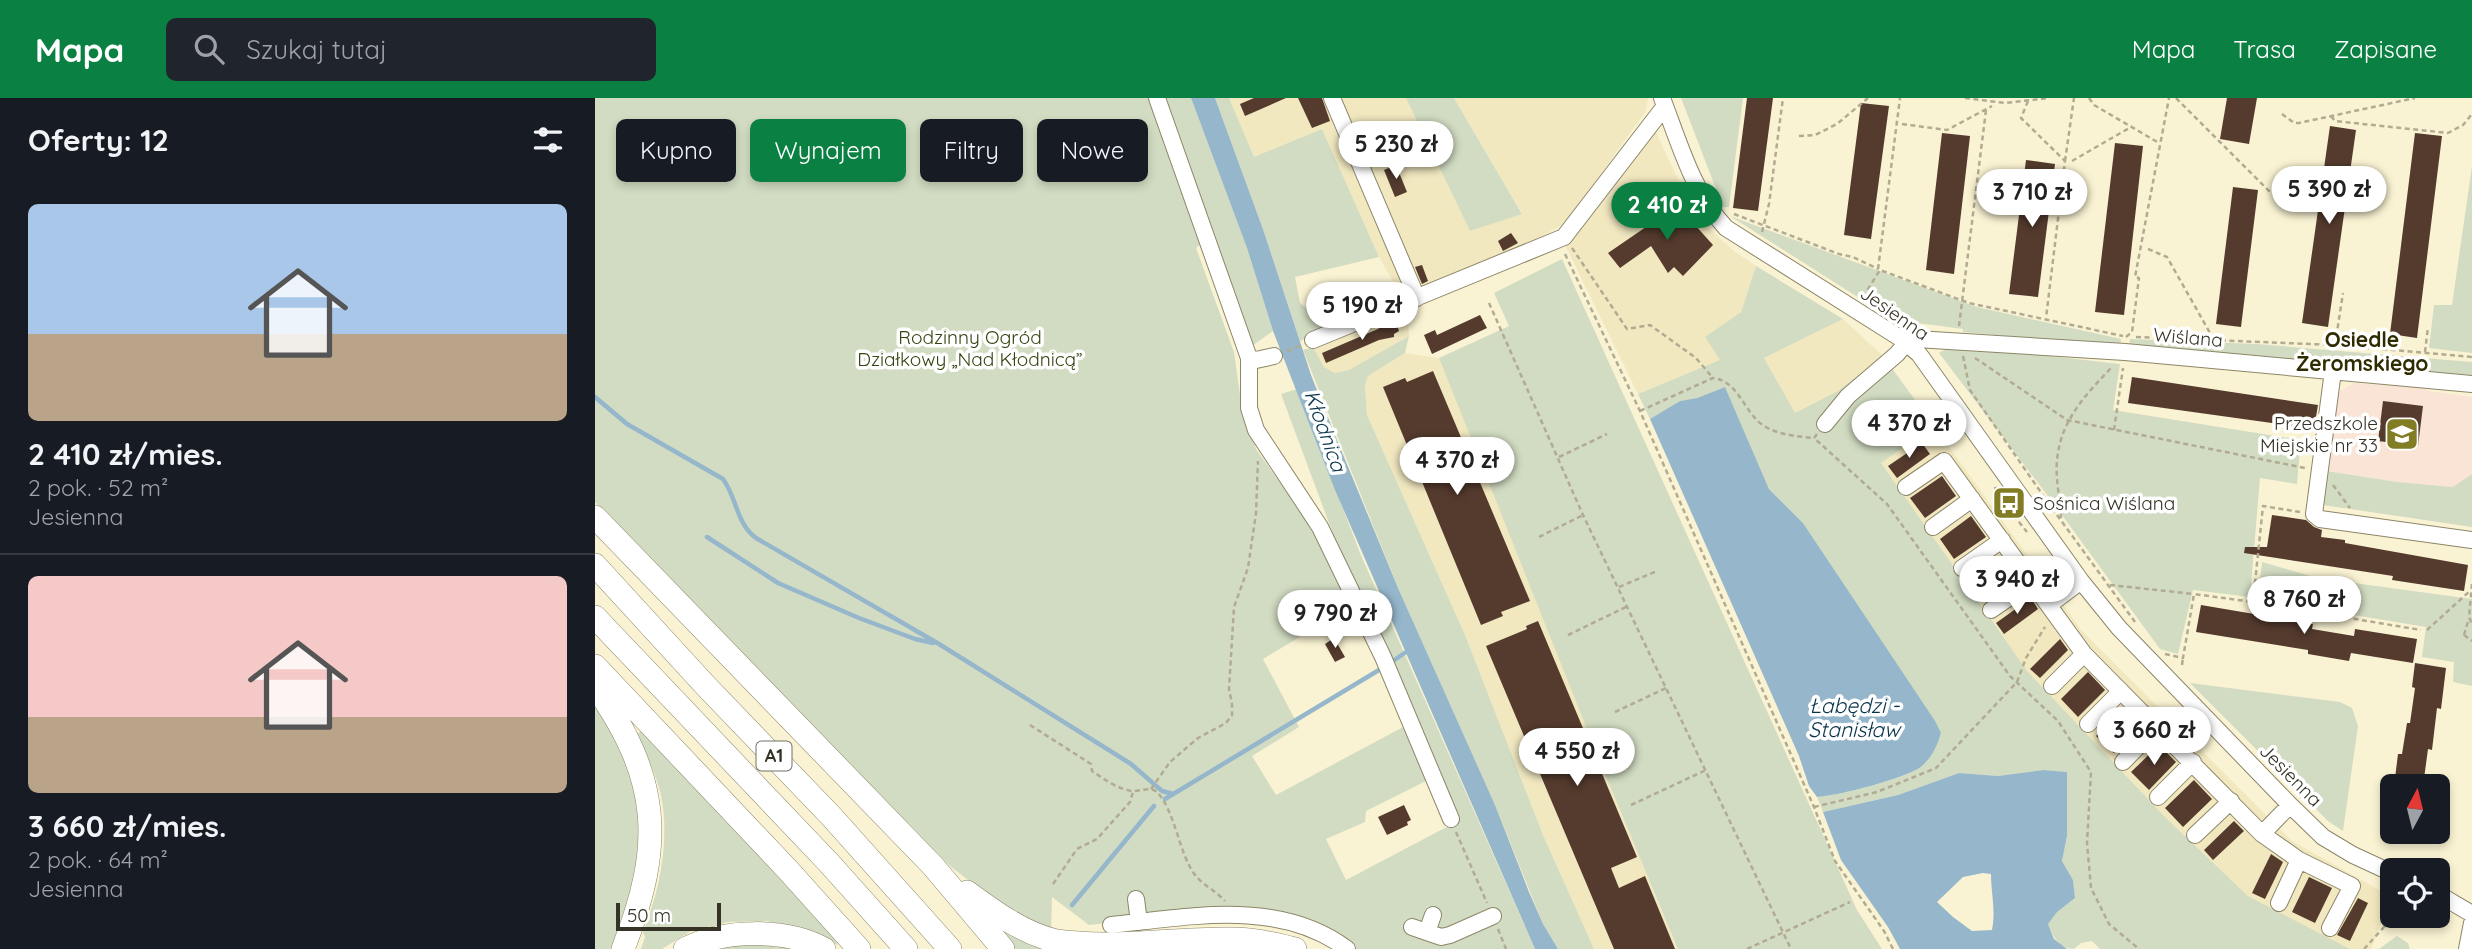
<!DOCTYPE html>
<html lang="pl">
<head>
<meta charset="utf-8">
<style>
  body { margin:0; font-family:Quicksand,sans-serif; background:#20242c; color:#f1f3f6; height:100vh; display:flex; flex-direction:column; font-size:26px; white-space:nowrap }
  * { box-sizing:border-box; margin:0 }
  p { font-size:23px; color:#9ea1a6 }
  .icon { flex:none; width:38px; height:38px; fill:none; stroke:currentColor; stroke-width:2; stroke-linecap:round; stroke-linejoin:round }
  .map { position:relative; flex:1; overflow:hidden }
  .side { display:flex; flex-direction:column; background:#171b24; width:595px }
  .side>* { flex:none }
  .banner { position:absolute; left:21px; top:21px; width:665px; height:63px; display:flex; gap:14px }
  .needle { width:46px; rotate:7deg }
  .buttons { position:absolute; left:1785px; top:676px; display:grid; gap:14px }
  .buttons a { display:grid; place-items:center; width:70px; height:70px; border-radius:10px; background:#171b24; box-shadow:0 4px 10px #0003; font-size:35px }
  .scale { position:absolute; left:21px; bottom:18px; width:105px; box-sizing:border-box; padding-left:7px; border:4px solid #353226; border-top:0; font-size:19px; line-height:24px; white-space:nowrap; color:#353226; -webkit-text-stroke:5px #fff; paint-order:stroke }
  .price { position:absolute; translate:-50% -60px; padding:0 16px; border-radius:24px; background:#fff; color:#222; font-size:23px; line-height:46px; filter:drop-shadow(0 2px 4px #0008) }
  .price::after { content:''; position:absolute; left:50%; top:42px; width:21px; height:16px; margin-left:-10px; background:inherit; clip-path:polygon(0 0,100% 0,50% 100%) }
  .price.active { background:#0b8043; color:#fff }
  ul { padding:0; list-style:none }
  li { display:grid; align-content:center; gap:14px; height:371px; padding:0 28px }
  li+li { border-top:2px solid #363941 }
  li span { display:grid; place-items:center; height:217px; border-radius:10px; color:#555 }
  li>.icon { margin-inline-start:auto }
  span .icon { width:126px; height:126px; fill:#fffc; stroke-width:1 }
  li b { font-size:30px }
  h2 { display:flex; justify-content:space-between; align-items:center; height:84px; padding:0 28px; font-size:30px }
  .pill { padding:0 24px; border-radius:10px; background:#171b24; box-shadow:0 4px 10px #0003; font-size:24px; line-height:63px }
  .pill.active { background:#0b8043; color:#fff }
  header { display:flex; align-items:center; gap:42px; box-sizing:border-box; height:98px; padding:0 35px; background:#0b8043; color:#fff }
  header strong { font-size:33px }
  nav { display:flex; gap:38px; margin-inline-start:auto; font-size:24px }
  .search { width:490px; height:63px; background:#20242c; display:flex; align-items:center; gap:18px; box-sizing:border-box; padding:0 24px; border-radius:10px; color:#9ea1a6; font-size:26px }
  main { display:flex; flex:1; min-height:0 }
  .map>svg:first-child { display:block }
  .built { fill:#f1e8c0 }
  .education { fill:#f9e4d5 }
  .green { fill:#d2dcc2 }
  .water { fill:#95b6cb; fill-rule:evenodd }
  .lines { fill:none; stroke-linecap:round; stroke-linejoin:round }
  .stream { stroke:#95b6cb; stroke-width:4.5 }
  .building { fill:#553b2e }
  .minor-casing { stroke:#8c8668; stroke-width:18 }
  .highway-casing { stroke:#8c8668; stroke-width:24 }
  .path { stroke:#b1ab92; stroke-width:2.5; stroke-dasharray:5 3.5; stroke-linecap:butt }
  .minor { stroke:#fff; stroke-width:16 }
  .highway { stroke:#fff; stroke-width:23 }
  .labels { text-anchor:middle; stroke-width:7; stroke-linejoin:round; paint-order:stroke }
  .shield { fill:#fff; stroke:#727067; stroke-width:2 }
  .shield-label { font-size:18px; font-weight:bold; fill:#353226 }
  .street-label { font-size:19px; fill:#353226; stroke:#fff }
  .park-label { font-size:19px; fill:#34430e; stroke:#fff }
  .poi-label { font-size:19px; fill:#353226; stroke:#fff; text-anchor:end }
  .neighbourhood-label { font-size:21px; font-weight:bold; fill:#2f2c01; stroke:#fff }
  .water-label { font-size:21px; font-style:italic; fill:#09354c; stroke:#fff }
</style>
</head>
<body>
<header>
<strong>Mapa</strong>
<div class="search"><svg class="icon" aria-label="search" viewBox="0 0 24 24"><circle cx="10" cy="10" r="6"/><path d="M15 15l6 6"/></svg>Szukaj tutaj</div>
<nav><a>Mapa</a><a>Trasa</a><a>Zapisane</a></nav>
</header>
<main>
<section class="side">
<h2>Oferty: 12<svg class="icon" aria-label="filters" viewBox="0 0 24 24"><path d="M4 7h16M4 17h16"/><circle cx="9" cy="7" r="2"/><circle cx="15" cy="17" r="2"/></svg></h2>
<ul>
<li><span style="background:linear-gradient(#a9c7e8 60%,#b9a48a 0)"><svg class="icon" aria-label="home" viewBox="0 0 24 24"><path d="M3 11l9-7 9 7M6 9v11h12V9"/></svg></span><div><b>2 410 zł/mies.</b><p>2 pok. · 52 m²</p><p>Jesienna</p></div></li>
<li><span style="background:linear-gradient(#f6c9c9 65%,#b9a48a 0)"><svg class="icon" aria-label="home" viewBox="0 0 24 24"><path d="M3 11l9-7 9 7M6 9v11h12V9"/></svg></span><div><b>3 660 zł/mies.</b><p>2 pok. · 64 m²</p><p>Jesienna</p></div></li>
</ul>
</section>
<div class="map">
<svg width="1877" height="851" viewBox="0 0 1877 851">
  <rect width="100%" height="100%" fill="#faf3d3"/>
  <path class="built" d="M634,0H811L875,133L927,115L859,0H1053L1051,13L970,125L932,147L808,201L784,159L727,31L659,60Z
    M1059,30L1101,119L1139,153L1161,168L1146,214L1110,239L1126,262L1043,296L969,145Z
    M813,209L814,238L754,272L740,275L729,269L718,249Z
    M1248,221L1288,258L1243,293L1200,316L1169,260Z
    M810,255L844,260L1005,664L1083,851H999L948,737L870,537L772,317L770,288L773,278Z
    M1339,328L1487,533L1697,743L1797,799L1776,851H1755L1653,798L1570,719L1433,574L1286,365Z"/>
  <path class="education" d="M1759,285L1829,290L1833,293L1877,299V376L1859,389L1802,384L1731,373L1742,295Z"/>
  <path class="green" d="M0,0H558L608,144L601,150L639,254L646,304L661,351L718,431L755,509L668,561L704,629L657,658L681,697L810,628L833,682L771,713L770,724L731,741L751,782L863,723L747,460L686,296L702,291L765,455L940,851H760L726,827L660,810L494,827L457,799L456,831L409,810L355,768L0,404Z
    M568,0H596L652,150L678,233L657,248Z
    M620,0H634L659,59L727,31L784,159L700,179L705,205L729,224L732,231L705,243L669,134Z
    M811,0H859L927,116L875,133Z
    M1086,0H1148L1134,109H1128Z
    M1877,68V255L1834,250L1839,207H1857Z
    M1135,118L1382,209L1526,241L1525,249L1368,234V231L1315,224L1291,217Z
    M967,161L1262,812L1287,851H1083L1005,664L844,260L914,228L899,195Z
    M1161,168L1248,221L1169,260L1200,315L1243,293L1288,258L1339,328L1286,365L1433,574L1570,719L1653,798L1755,851H1505L1497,843L1486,845L1479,851C1464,851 1458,838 1453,826L1461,814L1480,800L1478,782L1467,763L1472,738L1471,674L1448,672L1403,678L1364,675L1303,697L1228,714L1222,699C1242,698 1314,680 1327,668C1338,658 1342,648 1346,635L1208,425L1174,391L1130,289L1102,300L1085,303L1055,321L1043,296L1125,262L1110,239L1146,214Z
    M814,238L810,255L773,278L770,288L772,317L870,537L948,737L999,851H963L948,826L900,707L803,490L708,252L718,249L729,269L740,275L754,272Z
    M1535,241L1662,246L1877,264V280L1534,249Z
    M1357,247L1525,266L1518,312L1706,342L1702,386L1665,380L1655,499L1598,492L1583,556L1565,551L1453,398L1344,255Z
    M1731,373L1802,384L1858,389L1877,376V429L1728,407Z
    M1667,464L1722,480L1877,501V588L1858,584L1859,564L1827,559L1831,529L1663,501Z
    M1595,585L1745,604L1757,610L1763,628L1748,733L1733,723Z
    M0,597L38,667L52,740L20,851H0Z
    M49,631L228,825L243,847L203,829L171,823L133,824L96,833L67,851H46L50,839L48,834C65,792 75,742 66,697C61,676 51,656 42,636Z
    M405,829L448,849L447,851H418Z
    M1802,838L1813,845L1815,851H1784Z
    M129,842L213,851H105Z"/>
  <path class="water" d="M596,0H620L669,134L716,277L742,342L803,490L900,707L934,794L948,826L963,851H940L740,392L678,233L652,150Z
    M1130,289L1174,391L1208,425L1340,623L1346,635C1342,648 1338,658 1327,668C1313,680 1242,698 1222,699L1214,688L1204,658L1055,321L1085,303L1102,300Z
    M1448,672L1472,674V738L1467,763L1478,782L1480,800L1462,814L1453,826L1459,841L1472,851H1305L1293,829L1246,762L1228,714L1303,697L1364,675L1403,678ZM1388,775L1396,776C1396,796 1401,812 1397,832L1377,833L1358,819L1342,804L1368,779Z"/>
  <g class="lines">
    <path class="stream" d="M0,299L32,326L128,381C142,400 141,425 161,440L344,546L536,666L567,693L578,696
      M112,439L183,485L264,520L320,541L338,545
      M798,563L814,552
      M570,701L784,572
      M477,807L559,708"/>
  </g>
  <path class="building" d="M659,0H691L650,18L645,6Z
    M703,0H727L735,23L717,30Z
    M1152,0H1178L1163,113L1138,110Z
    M1632,0H1662L1654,46L1625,41Z
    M1266,5L1294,8L1276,141L1249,137Z
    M1735,28L1761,32L1733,229L1707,225Z
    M1347,35L1375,38L1359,176L1331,172Z
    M1820,35L1847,38L1822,240L1795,236Z
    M1520,45L1548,48L1529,217L1500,214Z
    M1431,62L1460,66L1443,199L1414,196Z
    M801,67L812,94L800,99L789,72Z
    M1638,89L1663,92L1646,229L1621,226Z
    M1086,105L1094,115L1091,117L1118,147L1088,178L1079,169L1073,175L1056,148L1025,170L1013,155Z
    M916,135L923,145L908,153L903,143Z
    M827,167L833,183L827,186L820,169Z
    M752,188L758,203L742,209L736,194Z
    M885,217L892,230L837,256L829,237L840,232L842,237Z
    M795,222L796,226L801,224L804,233L799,236V239L784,242L731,265L727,255L783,231Z
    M838,273L935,503L906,514L908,518L886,527L788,289L810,280L812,284Z
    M1537,279L1723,307L1719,331L1533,305Z
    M1788,303L1828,308L1823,348L1783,343Z
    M1327,345L1335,356L1302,380L1293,368Z
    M1347,378L1361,398L1330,420L1315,400Z
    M1677,417L1711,422L1719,429L1727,432L1726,439L1750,442V445L1873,467L1869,493L1797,482L1798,478L1649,455L1650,449H1672Z
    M1376,418L1391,439L1359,461L1345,441Z
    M1406,460L1421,480L1388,503L1374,483Z
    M1436,500L1443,511L1409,536L1401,525Z
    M1606,507L1718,526L1717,531L1759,538L1760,531L1822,541L1818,565L1756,555L1754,563L1713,556V552L1601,534Z
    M943,523L1042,759L1016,770L1024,790L1050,778L1080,851H1019L891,548L932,531L931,528Z
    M739,540L750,559L740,564L730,546Z
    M1465,541L1473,552L1445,580L1435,571Z
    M1820,565L1851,570L1846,611L1842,610L1837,652L1833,651L1828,688H1799L1803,656H1807L1812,625H1815L1820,590L1817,589Z
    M1493,574L1510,592L1483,619L1466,601Z
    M1528,611L1546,629L1519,655L1501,638Z
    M1564,647L1581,664L1554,692L1536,674Z
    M1599,682L1617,701L1588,729L1570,710Z
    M809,707L816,722L812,724L813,727L792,737L783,719Z
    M1639,723L1649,733L1618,762L1609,752Z
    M1676,756L1688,764L1670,801L1657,795Z
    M1714,779L1737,790L1720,825L1697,814Z
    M1763,800L1773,805L1755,843L1742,837Z"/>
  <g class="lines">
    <defs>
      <path id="minor" d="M562,0L654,260V310L661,332L725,429L788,559L856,721
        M737,0L822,200
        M1067,0C1084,44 1098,95 1131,130L1305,240L1324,256L1486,483L1524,530L1695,707L1728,739L1758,757L1797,775
        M1305,240L1530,254L1877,286
        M718,242L969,139L1070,8
        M654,260L661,262L679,258
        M1738,273L1719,416L1725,421L1877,442
        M1230,326L1253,298L1302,256L1311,245
        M1311,389L1349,363L1489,556L1667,736L1704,762L1757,788L1735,830
        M1338,429L1377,401
        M1367,470L1407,442
        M1454,507L1486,483
        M1396,512L1437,484
        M1457,588L1489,556
        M1493,626L1526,593
        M1528,664L1562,629
        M1563,699L1598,664
        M1667,736L1695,707
        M1600,737L1636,703
        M1843,796L1877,816
        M541,801L544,824
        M1684,805L1704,762
        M516,827C594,819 684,800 752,851
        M817,829L846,839L855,837L898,818
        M832,834L838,817
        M1872,851L1877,825"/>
      <path id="highway" d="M0,419L338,768L408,851
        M0,467L110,587L236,718L355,851
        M0,519L234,765L311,851
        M0,568L193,772L264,851
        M0,588C66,681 69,747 28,851
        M372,794C399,814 428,835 461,843C520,851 578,840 637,841C659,841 679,846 700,851
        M90,851C128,831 191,830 229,851"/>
    </defs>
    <use href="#minor" class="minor-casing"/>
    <use href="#highway" class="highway-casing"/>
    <path class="path" d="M1370,0L1410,5L1454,0
      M1494,0L1499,7L1564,45
      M1581,0L1675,94L1681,97
      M1433,3L1426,20L1470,63L1451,220
      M1687,16L1699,25H1704L1820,0
      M1736,18L1740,23L1853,35L1868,27L1877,16
      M1307,26L1352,32L1397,8
      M1204,38L1220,37L1242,26L1273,0
      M1470,63L1479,0
      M1477,63L1536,29
      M1139,116L1244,156L1258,159L1283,171
      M1167,134L1174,106L1188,0
      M977,150L1032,231L1055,227L1101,260L1118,280
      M1553,151L1572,159L1619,242
      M970,156L1045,313L1219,709L1240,763L1289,833L1298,851
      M1283,171L1305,0
      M1268,199L1285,172L1374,205L1528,238
      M894,205L988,417L1196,851
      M1364,228L1391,12
      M1531,239L1537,234L1544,180L1540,179L1574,0
      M1541,239L1740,247L1877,259
      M1740,247L1748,195
      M692,253L705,248
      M1830,254L1833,229
      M1368,258L1375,292L1454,406L1540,524
      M1380,260L1472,322L1710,370
      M1045,313L1118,280C1144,283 1149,315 1169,328C1184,337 1201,338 1218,340
      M1519,332L1528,270
      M1222,336L1219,340L1292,406L1415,578L1463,623L1496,674L1492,745L1496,790L1514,826L1544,851
      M964,359L1012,336
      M1738,387L1755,410
      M1400,389L1404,399L1432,434
      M1466,420C1465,400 1459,375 1463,355C1468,320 1493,294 1517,269
      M944,439L988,417
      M1877,486L1874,519L1877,526
      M1515,487L1599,496
      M1024,489L1062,473
      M1658,504L1826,532
      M1832,532L1876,492
      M973,537L1033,508
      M1869,537L1874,520
      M1869,537L1877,543
      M1570,556L1588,560L1599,496L1658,504L1668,408L1705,414
      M1587,567L1588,560
      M1020,614L1071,590
      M435,627L496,666L497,673C509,681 521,690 536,693C544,694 555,688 562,694C581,714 584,758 601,778C608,787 621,793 630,803
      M556,691L575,664L603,640L631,625L637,617V606L634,591L639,509L653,470L661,415L663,363
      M1036,707L1111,672
      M1219,709L1282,694L1341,670L1422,584L1431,560L1450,529
      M861,734L892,805
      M458,786L482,751L502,741L535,704L538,694
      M903,831L911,851
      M1152,851L1255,804
      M1769,851L1800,817"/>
    <use href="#minor" class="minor"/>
    <use href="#highway" class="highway"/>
  </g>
  <defs>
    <symbol id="school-square" viewBox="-11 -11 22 22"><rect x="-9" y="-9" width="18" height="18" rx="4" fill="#827d24" stroke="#fff"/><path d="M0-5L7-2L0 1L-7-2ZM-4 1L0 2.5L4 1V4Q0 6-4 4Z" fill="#fff"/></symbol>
    <symbol id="bus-square" viewBox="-11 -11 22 22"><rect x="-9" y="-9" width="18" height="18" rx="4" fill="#827d24" stroke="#fff"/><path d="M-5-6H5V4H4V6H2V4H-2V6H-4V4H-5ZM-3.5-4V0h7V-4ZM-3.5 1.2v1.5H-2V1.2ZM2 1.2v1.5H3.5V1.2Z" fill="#fff"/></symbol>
  </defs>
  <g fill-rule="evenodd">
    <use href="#school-square" x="1788" y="317" width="38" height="38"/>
    <use href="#bus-square" x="1395" y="386" width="38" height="38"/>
  </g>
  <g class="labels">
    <rect class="shield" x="161.5" y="643.5" width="35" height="29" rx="5"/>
    <g class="shield-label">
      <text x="179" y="664">A1</text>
    </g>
    <g class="street-label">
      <text transform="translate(1300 215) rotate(35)" y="7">Jesienna</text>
      <text transform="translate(1593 239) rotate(5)" y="7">Wiślana</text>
      <text transform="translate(1696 677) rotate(45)" y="7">Jesienna</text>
    </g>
    <g class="park-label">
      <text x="375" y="246">Rodzinny Ogród<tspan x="375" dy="22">Działkowy „Nad Kłodnicą”</tspan></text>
    </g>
    <g class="poi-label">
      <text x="1783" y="332">Przedszkole<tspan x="1783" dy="22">Miejskie nr 33</tspan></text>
      <text x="1438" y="412" text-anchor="start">Sośnica Wiślana</text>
    </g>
    <g class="neighbourhood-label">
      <text x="1767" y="249">Osiedle<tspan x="1767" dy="24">Żeromskiego</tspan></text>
    </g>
    <g class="water-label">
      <text transform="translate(730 333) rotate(70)" y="7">Kłodnica</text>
      <text x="1259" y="615">Łabędzi -<tspan x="1259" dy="24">Stanisław</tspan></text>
    </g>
  </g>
</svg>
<div class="buttons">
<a><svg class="needle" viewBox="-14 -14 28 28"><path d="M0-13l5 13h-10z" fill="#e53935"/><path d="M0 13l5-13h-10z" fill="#9ea1a6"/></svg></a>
<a><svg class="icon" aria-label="locate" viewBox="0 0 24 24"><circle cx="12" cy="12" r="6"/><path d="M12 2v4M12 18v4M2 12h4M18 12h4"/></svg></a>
</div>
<div class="scale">50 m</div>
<b class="price" style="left:801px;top:83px">5 230 zł</b>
<b class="price" style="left:1734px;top:128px">5 390 zł</b>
<b class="price" style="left:1437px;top:131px">3 710 zł</b>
<b class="price active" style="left:1072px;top:144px">2 410 zł</b>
<b class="price" style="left:767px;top:244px">5 190 zł</b>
<b class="price" style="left:1314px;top:362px">4 370 zł</b>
<b class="price" style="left:862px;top:399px">4 370 zł</b>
<b class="price" style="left:1422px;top:518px">3 940 zł</b>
<b class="price" style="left:1709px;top:538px">8 760 zł</b>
<b class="price" style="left:740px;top:552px">9 790 zł</b>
<b class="price" style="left:1559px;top:669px">3 660 zł</b>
<b class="price" style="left:982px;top:690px">4 550 zł</b>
<div class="banner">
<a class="pill">Kupno</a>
<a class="pill active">Wynajem</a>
<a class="pill">Filtry</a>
<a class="pill">Nowe</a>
</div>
</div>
</main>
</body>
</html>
